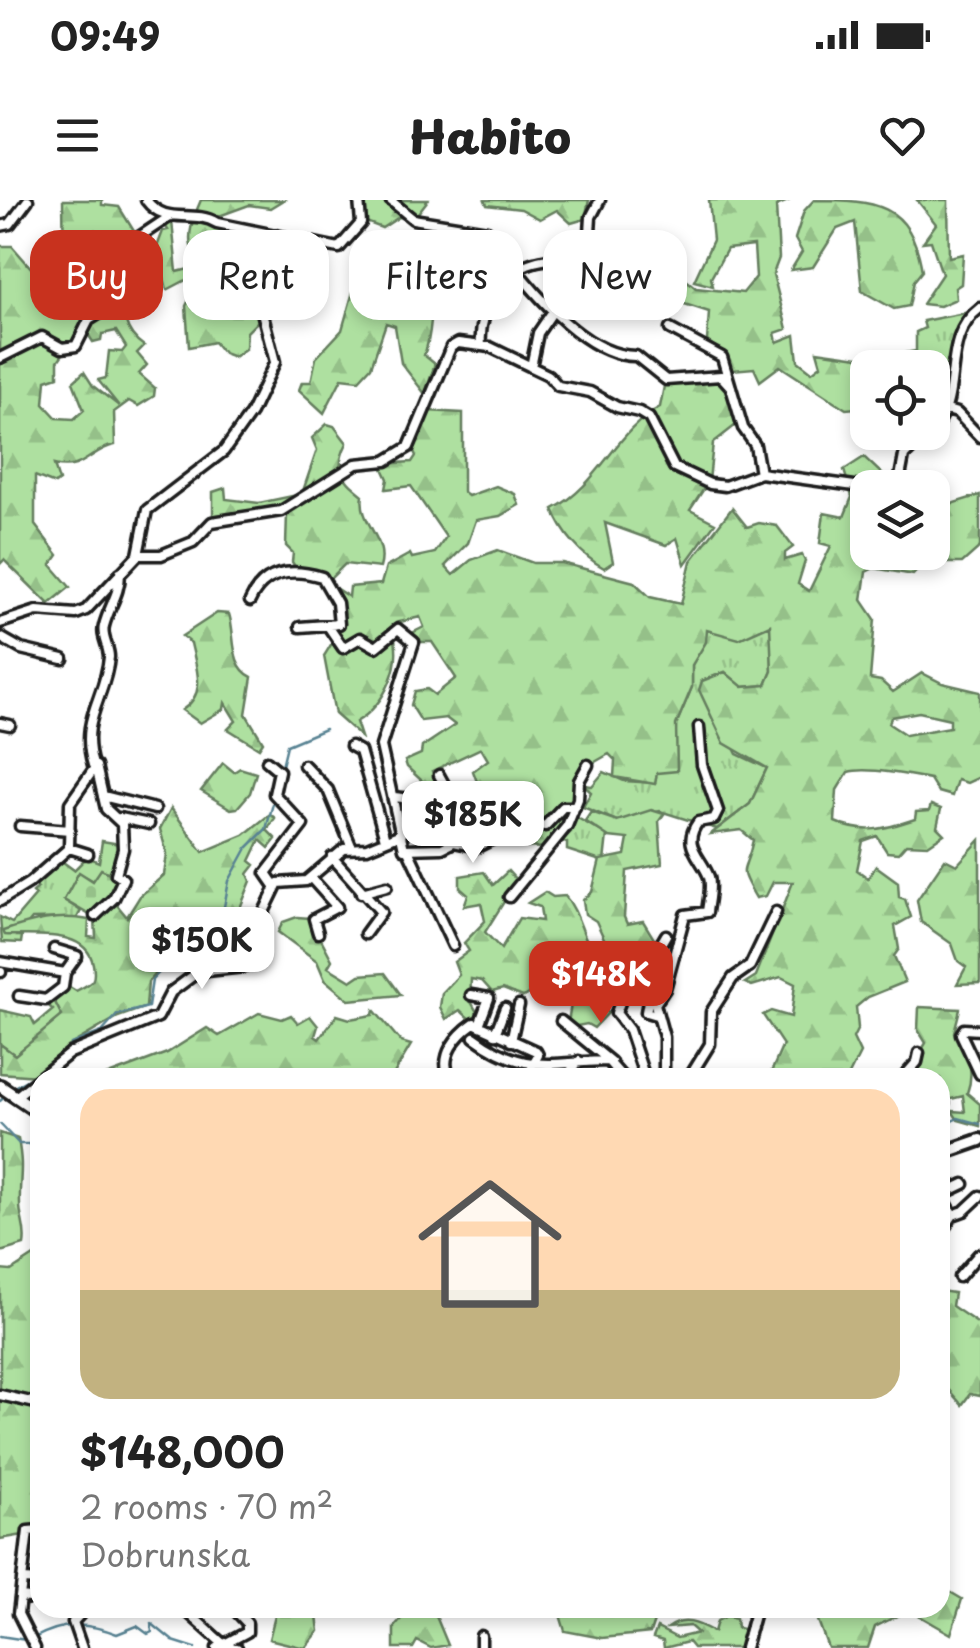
<!DOCTYPE html>
<html lang="en">
<head>
<meta charset="utf-8">
<style>
  body { margin:0; font-family:"Playpen Sans",sans-serif; background:#f6f6f6; color:#222; height:100vh; display:flex; flex-direction:column; font-size:38px; white-space:nowrap }
  * { box-sizing:border-box; margin:0 }
  p { font-size:32px; color:#767676 }
  .icon { flex:none; width:55px; height:55px; fill:none; stroke:currentColor; stroke-width:2; stroke-linecap:round; stroke-linejoin:round }
  .map { position:relative; flex:1; overflow:hidden }
  .side { position:absolute; left:30px; top:868px; width:920px; height:550px; display:flex; flex-direction:column; background:#fff; border-radius:30px; box-shadow:0 5px 15px #0003 }
  .side>* { flex:none }
  .banner { position:absolute; left:30px; top:30px; width:920px; height:90px; display:flex; gap:20px }
  .fabs { position:absolute; left:850px; top:150px; display:grid; gap:20px }
  .fabs a { display:grid; place-items:center; width:100px; height:100px; border-radius:20px; background:#fff; box-shadow:0 5px 15px #0003; font-size:50px }
  .price { position:absolute; translate:-50% -85px; padding:0 22px; border-radius:20px; background:#fff; color:#222; font-size:32px; line-height:65px; filter:drop-shadow(0 2px 5px #0008) }
  .price::after { content:''; position:absolute; left:50%; top:60px; width:30px; height:22px; margin-left:-15px; background:inherit; clip-path:polygon(0 0,100% 0,50% 100%) }
  .price.current { background:#c8321e; color:#fff }
  ul { padding:0; list-style:none }
  li { display:grid; align-content:center; gap:20px; height:530px; padding:0 50px }
  li span { display:grid; place-items:center; height:310px; border-radius:30px; color:#555 }
  li>.icon { margin-inline-start:auto }
  span .icon { width:180px; height:180px; fill:#fffc; stroke-width:1 }
  li b { font-size:42px }
  .tag { padding:0 35px; border-radius:30px; background:#fff; box-shadow:0 5px 15px #0003; font-size:35px; line-height:90px }
  .tag.current { background:#c8321e; color:#fff }
  .status { display:flex; justify-content:space-between; align-items:center; height:70px; padding:0 50px; background:#fff; direction:ltr }
  .status svg { height:28px; fill:currentColor }
  header { display:flex; justify-content:space-between; align-items:center; height:130px; padding:0 50px; background:#fff; font-size:45px; font-weight:800 }
  .map>svg:first-child { display:block }
  .grass { fill:url(#grass-tufts); stroke:#657e5e; stroke-width:2.5 }
  .forest { fill:url(#forest-firs); stroke:#657e5e; stroke-width:2.5; fill-rule:evenodd }
  .cemetery { fill:url(#cemetery-stones); stroke:#657e5e; stroke-width:2.5 }
  .lines { fill:none; stroke-linecap:round; stroke-linejoin:round }
  .stream { stroke:#598393; stroke-width:2.5 }
  .minor-casing { stroke:#1c1c1c; stroke-width:15 }
  .major-casing { stroke:#1c1c1c; stroke-width:18 }
  .minor { stroke:#fff; stroke-width:8 }
  .major { stroke:#fff; stroke-width:10 }
</style>
</head>
<body>
<div class="status"><b>09:49</b><svg viewBox="0 0 49 12"><path d="M0 12V9h3v3zM5 12V6h3v6zM10 12V3h3v9zM15 12V0h3v12zM26 1h20v11H26zM47 4h2v5h-2z"/></svg></div>
<header><svg class="icon" aria-label="menu" viewBox="0 0 24 24"><path d="M4 6h16M4 12h16M4 18h16"/></svg>Habito<svg class="icon" aria-label="heart" viewBox="0 0 24 24"><path d="M12 20l-8-8c-3-5 5-10 8-4 3-6 11-1 8 4z"/></svg></header>
<div class="map">
<svg width="980" height="1448" viewBox="0 0 980 1448">
  <defs>
    <pattern id="grass-tufts" width="24" height="20" patternUnits="userSpaceOnUse" patternTransform="scale(2.5)"><rect width="24" height="20" fill="#aee0a0"/><path d="M3 7l-1-3M5 7V3M7 7l1-3M15 17l-1-3M17 17v-4M19 17l1-3" fill="none" stroke="#95c089"/></pattern>
    <pattern id="forest-firs" width="22" height="20" patternUnits="userSpaceOnUse" patternTransform="scale(2.5)"><rect width="22" height="20" fill="#aee0a0"/><path d="M5 1l3.5 6h-7zM16 11l3.5 6h-7z" fill="#95c089"/></pattern>
    <pattern id="cemetery-stones" width="16" height="16" patternUnits="userSpaceOnUse" patternTransform="scale(2.5)"><rect width="16" height="16" fill="#aee0a0"/><path d="M2 7V4a2 2 0 0 1 4 0v3zM10 15v-3a2 2 0 0 1 4 0v3z" fill="#95c089"/></pattern>
  </defs>
  <rect width="100%" height="100%" fill="#fff"/>
  <filter id="ink" filterUnits="userSpaceOnUse"><feTurbulence type="fractalNoise" baseFrequency=".01" numOctaves="2"/><feDisplacementMap in="SourceGraphic" scale="20" xChannelSelector="R" yChannelSelector="G"/><feConvolveMatrix kernelMatrix="1 2 1 2 8 2 1 2 1" color-interpolation-filters="sRGB"/></filter>
  <g filter="url(#ink)">
    <path class="grass" d="M970,112L939,179L942,191L933,189L932,168L897,167L894,155L916,151V132L925,128L923,121Z
      M771,425L772,471L766,485L742,487L725,472L702,481L737,554L767,568L750,604L717,629L660,611L617,621L583,607L591,592L583,585L592,586L604,572L624,581L655,583L656,573L675,553L676,525L692,487V465L707,429L731,434Z
      M574,616L607,635L604,662L567,650V643L561,641L571,632L568,626Z
      M102,641L120,644L114,675L94,681L79,673L64,700L81,711L77,718L32,719L18,736H22L21,743L2,742L0,717L12,723L36,695L33,692L38,688L32,682L59,659L74,670L87,657L99,662Z
      M66,785L54,800L62,816L57,823L15,855L0,844V810L31,817L35,825L53,810L46,803Z"/>
    <path class="forest" d="M63,0H102V5L119,7L137,36L119,54C132,87 110,123 144,146L137,153L147,165L139,174L155,188L154,196L138,206L129,201L114,212L115,245C91,249 83,273 54,265L59,281L55,284L35,276V325L58,355L51,365L70,387L49,404L4,360L0,364V46H12L40,78L54,75L64,59ZM86,131L93,142L101,140L102,134L116,131L126,147L122,152L109,151L106,178L98,180L119,206L93,186L84,172L73,182L84,210L74,219L57,218L44,204L46,180L58,176V161L65,151L78,150Z
      M201,0H283L270,8L249,5L208,20L255,31L239,45L231,64L237,70L250,65L262,72L257,82L262,87L261,118L247,132L246,148L234,157L223,153L214,142L189,147L186,106L189,100L200,102L220,95L217,82C188,52 182,43 201,0Z
      M357,0H428L414,18L399,17L382,28L366,22Z
      M485,0H589L585,19L571,23L557,10L540,19L521,9L487,5Z
      M709,0H790L776,6L779,58L773,74L787,129L775,133L777,142L795,135L798,161L812,172L821,165L817,151L872,159L876,167L868,168L867,207L846,209L780,166L760,181L754,168L732,170L725,154L707,141L709,112L669,99L657,70L646,59L679,74L696,88L743,93L756,77L754,46L727,49L711,78L713,86L694,81L713,40Z
      M814,0C874,0 911,2 922,71L914,81L909,106L894,109L862,91L855,22L837,29L813,67L791,70L802,52L795,39L804,11Z
      M917,0H948L949,57L963,54L961,84L955,88L956,99L940,106L922,104L942,74L931,41L923,42L936,24Z
      M172,21L177,72L189,69L196,92L188,95V79L167,90L157,47L163,31L168,30L164,24Z
      M430,34L439,43L433,51L448,71C425,97 436,126 424,155L435,164L425,194L401,163L395,126L386,123L371,167L359,180L342,178L324,213L299,190L302,182H311L316,158L342,130L356,81L370,82L371,58L394,60Z
      M634,52L644,57L641,68C614,82 586,90 572,55L590,53L596,58Z
      M721,175L732,196L736,225L713,243L709,281L690,310L715,323L685,364L677,338L666,345L605,323L613,362L604,368C582,356 562,333 553,309C599,286 616,230 660,207L664,186Z
      M427,211L463,213V292L468,296L496,286L515,294L519,305L500,316L476,320L468,343L445,366L453,375L471,360L498,350L533,363H562L634,382L650,397L681,404L691,361L732,308L747,327L759,323L777,326L793,347L785,353V360L802,355L805,361L798,384L809,391L831,346L820,343L824,313L844,317L852,297L844,270L864,257L882,274L866,288L868,352H932L933,322L954,303L980,295V347L962,363H948L935,352L913,375L874,368L866,372L862,400L875,419L870,479L881,481L893,492L922,473L942,483L980,492V577L967,583L957,580L952,596L938,592L930,579C910,575 865,567 848,572L837,590L835,622C864,635 885,629 915,619L916,612L929,611L931,605L941,609L937,627L944,634L928,645L906,644L898,653L887,652L877,636L863,641L857,670L868,678L876,666L898,682L899,697L905,699L911,717L895,726L899,749L894,756L905,782L868,797L856,807L858,828L853,838L860,853L848,877H769L783,845L763,815L771,811L791,817L795,784L781,777L752,786L745,783L756,776L793,682H773L766,696L756,698C735,663 746,675 753,640L741,630L711,634L750,604L767,568L724,543L699,490L702,481L725,472L743,487L766,485L772,471L770,425L739,439L707,430L706,442L692,465V487L676,525L677,571L657,573L655,584L614,577L615,560L609,554L588,566L576,610L562,635H551L544,648L524,647L516,632L534,621L521,603L501,617L497,606L488,609L491,644L468,647L462,628L436,624L435,601C450,607 465,600 479,606L483,598L473,571L488,560L481,548L432,571L440,589L435,593L407,567L405,561L421,554L422,547L455,525L446,518L421,521L411,505L415,491L427,489L435,495L456,478L432,442H416L412,433L424,427L420,417L400,422L392,430C405,463 385,505 356,522L361,537L335,514L324,456C343,425 347,423 332,386L349,397L350,387L381,384L386,367L410,354L412,358L435,353L446,337L411,286L386,289L388,279L381,264L412,262L416,256L412,247ZM919,512L950,519V527L906,535L889,524L891,517Z
      M327,224L334,226L347,243C333,271 343,278 363,295C358,324 389,338 380,368L345,364L330,379L301,375L292,362L293,353L286,346L287,313L213,318V292L225,288L226,299L259,303L302,294L317,250L312,238Z
      M217,413L229,414C236,435 229,466 252,477L246,514L263,542L259,548L228,529L236,521L225,503L224,509L200,523L182,510C208,493 196,468 191,443L182,436Z
      M223,563L234,572L240,568L256,573L250,593L237,608L231,609L201,591Z
      M171,608L203,652L244,635L270,614L275,618L267,630L276,639L269,648L260,640L250,661L255,665L248,674L251,681L240,708L244,713L227,715L218,727L184,739L148,782L146,807L118,817L67,847L58,863L37,876L0,873V844L15,855L62,816L54,800L68,786L76,791C89,783 97,785 93,764C86,728 35,737 5,735L3,731C32,721 58,714 89,720L88,737L96,738L95,717L113,700L127,717L140,696L164,675L167,654L160,629Z
      M651,610L664,614L659,621L662,664L627,671L624,717L627,724L643,721L654,739L640,760L626,767L625,780L614,769L613,747L607,745L596,721L585,714L583,700L592,692L600,660L625,655L628,639L609,637L585,621L591,612L617,621Z
      M980,640V783L957,784L966,767L958,761L952,744L921,722L917,700L945,659L957,665Z
      M508,671L517,681L485,732L501,749L519,718L542,721L540,707L528,703L545,692L553,697L565,696C581,714 581,739 597,756L594,776L586,777L583,790L608,813L594,828L587,824L572,827L568,822L571,804L582,796L548,782L523,797L503,789L492,792L482,781L471,779L470,800L477,812L473,822L460,810L446,819L440,807L442,793L459,775L454,762L469,751L464,743L485,721L481,703L464,706L468,695L460,688V676L484,672L493,685Z
      M297,717L310,718L332,760L328,767L351,781L360,775L385,773L401,795L349,800L325,780L317,761L278,732L283,722Z
      M919,807L960,809L954,832C969,852 975,871 967,893L980,904V926L958,920L952,911L965,912L963,896L947,900L940,878H905L926,843L918,830Z
      M374,810L401,842L411,845L392,877H103L167,853L207,828L219,836L259,813L282,819L291,815L298,823L310,816L318,826L315,836L319,839L337,815L350,819L373,815Z
      M0,933L18,939C24,971 19,977 20,1004C20,1020 27,1029 24,1045L0,1052Z
      M40,1052V1328H28L23,1335L0,1339V1070L11,1071Z
      M940,1091L954,1093L952,1106L980,1125V1196L970,1194L962,1205L940,1180Z
      M940,1386L962,1399L951,1434L909,1410L875,1427L868,1448H828L816,1415L832,1408H940Z
      M277,1408H316L319,1431L305,1448L269,1439Z
      M542,1408H671L657,1412L650,1433L602,1438L565,1431L560,1415Z
      M433,1409L448,1445L431,1448L417,1441L413,1448H394V1427L407,1412Z
      M727,1416L736,1418L737,1428L750,1430L743,1448H693L688,1442L664,1448L663,1441L653,1438L657,1428L677,1438L698,1433L690,1426L668,1428C683,1416 698,1423 714,1432L717,1421Z"/>
    <path class="cemetery" d="M101,669L122,679L113,698L93,717L64,700L79,672L93,681Z"/>
    <g class="lines">
      <path class="stream" d="M281,570L287,545L325,529
        M61,855L71,844L102,832L117,815L148,807L152,780L188,742L210,732L223,712L229,681L247,648L266,629L274,600
        M12,888L44,870
        M0,901L8,894
        M0,924L19,944H40
        M940,927L958,918L980,924
        M0,1436L26,1440
        M34,1438C64,1422 86,1422 117,1434L137,1426L148,1434L152,1432L151,1423L173,1441L195,1448"/>
      <defs>
        <path id="minor" d="M146,0C166,27 192,8 217,23L339,48L361,23L359,0
          M390,0L413,19L487,31C516,72 580,157 636,156L666,180L721,176L731,187
          M0,26L10,24L28,0
          M670,129L722,157L743,228L755,245L760,273
          M481,145C478,114 501,71 534,62C552,57 571,58 589,49L591,17L600,0
          M0,158L42,137L62,148L76,146L89,120L110,107L101,90L100,63L169,17
          M531,167L538,133L553,111
          M947,210L957,213L980,237
          M932,229C965,201 938,139 980,108
          M898,288L904,256L928,232
          M138,355H161L193,342L212,322L281,311L356,264L386,261L409,247L451,147L458,143L490,147L548,175L558,186L590,192L617,207L639,212L649,218L674,267L710,284L725,286L760,273L869,288
          M250,401C264,370 292,368 322,377L337,403L339,424L300,427
          M0,423L37,411L76,414L86,410L138,355L147,310L224,251L251,213L275,162L251,70L258,58L280,47V37
          M328,426L343,448L360,438L376,447L398,429L414,442L381,546L404,649L442,648L454,642L477,647L523,624L545,626L563,607H575
          M0,437L21,449L63,459
          M0,523L10,525
          M351,546L360,551L385,639
          M267,561L279,571L274,594L303,625L266,673L275,686
          M93,565C79,519 106,497 109,457C109,446 101,437 104,426C109,406 120,394 120,373
          M304,565L328,590L352,648
          M103,596L155,609
          M394,597L429,601L445,586L439,575
          M120,618L149,624
          M20,626L70,630
          M69,648L70,603L96,566L106,609L122,624L123,649L116,674L123,679L114,698L95,716
          M408,650L453,746
          M332,657L381,712L365,734
          M311,678L337,707L314,719L318,733
          M361,693L387,686
          M509,697L567,626L578,599L579,581L588,565
          M0,701L29,683L69,648L88,654
          M54,749L77,756L65,773
          M0,762L65,773L63,787L46,800L19,796
          M597,764L621,783L622,797L616,813L629,830L645,878
          M208,766L226,755L241,719
          M0,772H1
          M471,795L489,798L479,825
          M656,815L646,812L649,796L644,773L666,735
          M561,821L611,862
          M980,830L964,829L961,834L980,874
          M495,834L505,808
          M474,837C525,875 549,862 608,861L623,878
          M511,841L519,805
          M450,878C438,856 457,835 474,823L536,851L538,855L532,866
          M565,878L579,861
          M664,878V837L655,804L665,789L685,715L707,712C708,702 712,687 709,677C701,656 681,646 698,622L714,619L718,611L702,565L699,527
          M689,878L710,844L711,812L733,778L750,766L776,712
          M903,878L917,862L919,853
          M18,895L70,853L158,817L171,792L198,772L244,767L248,745L278,683L306,681L344,649L367,648L401,634
          M940,900L944,903L940,918
          M940,992L953,1015L964,1011L980,996
          M943,994L964,984
          M943,1030L953,1015
          M959,1077L979,1054
          M0,1195L40,1204
          M22,1380L40,1381
          M20,1397L40,1399
          M183,1408L223,1444L237,1448
          M35,1448L18,1414L28,1331L40,1330
          M82,1448L73,1422L86,1408
          M217,1448L247,1432V1423L234,1409
          M481,1448V1436
          M745,1448L756,1408"/>
        <path id="major" d="M0,886L40,913
          M940,954L980,940"/>
      </defs>
      <use href="#minor" class="minor-casing"/>
      <use href="#major" class="major-casing"/>
      <use href="#minor" class="minor"/>
      <use href="#major" class="major"/>
    </g>
  </g>
</svg>
<div class="fabs">
<a><svg class="icon" aria-label="locate" viewBox="0 0 24 24"><circle cx="12" cy="12" r="6"/><path d="M12 2v4M12 18v4M2 12h4M18 12h4"/></svg></a>
<a><svg class="icon" aria-label="layers" viewBox="0 0 24 24"><path d="M12 4l9 5-9 5-9-5zM3 14l9 5 9-5"/></svg></a>
</div>
<b class="price" style="left:473px;top:666px">$185K</b>
<b class="price" style="left:202px;top:792px">$150K</b>
<b class="price current" style="left:601px;top:826px">$148K</b>
<div class="banner">
<a class="tag current">Buy</a>
<a class="tag">Rent</a>
<a class="tag">Filters</a>
<a class="tag">New</a>
</div>
<section class="side">
<ul>
<li><span style="background:linear-gradient(#ffd9b3 65%,#c2b280 0)"><svg class="icon" aria-label="home" viewBox="0 0 24 24"><path d="M3 11l9-7 9 7M6 9v11h12V9"/></svg></span><div><b>$148,000</b><p>2 rooms · 70 m²</p><p>Dobrunska</p></div></li>
</ul>
</section>
</div>
</body>
</html>
